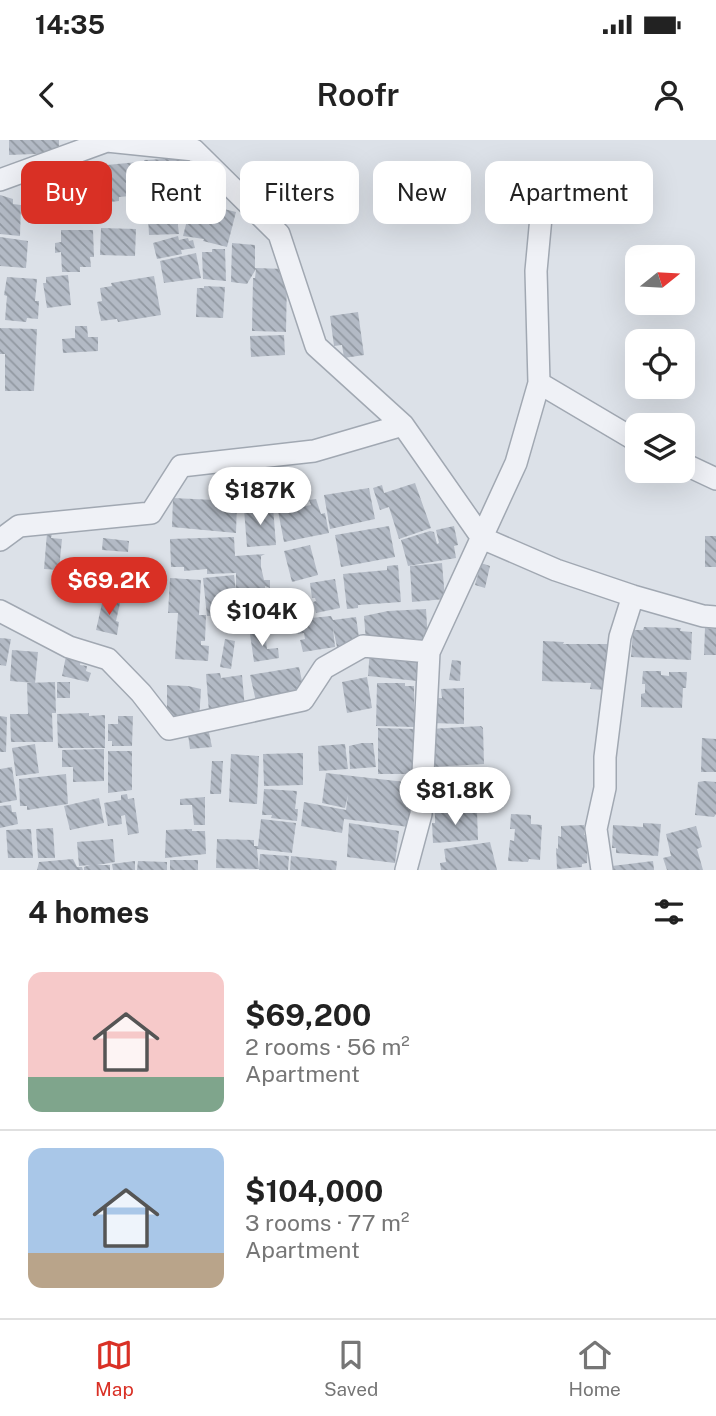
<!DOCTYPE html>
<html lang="en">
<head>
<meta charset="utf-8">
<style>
  body { margin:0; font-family:"Public Sans",sans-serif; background:#f2f2f2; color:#222; height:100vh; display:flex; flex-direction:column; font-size:26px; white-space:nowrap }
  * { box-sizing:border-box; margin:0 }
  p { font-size:23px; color:#767676 }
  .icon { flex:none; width:38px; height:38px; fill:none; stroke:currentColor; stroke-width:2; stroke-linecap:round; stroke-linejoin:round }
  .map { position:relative; height:730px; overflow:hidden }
  .sheet { display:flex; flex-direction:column; background:#fff; flex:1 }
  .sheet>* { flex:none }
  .guide { position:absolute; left:21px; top:21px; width:676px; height:63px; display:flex; gap:14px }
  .needle { width:46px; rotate:72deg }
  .buttons { position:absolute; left:625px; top:105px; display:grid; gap:14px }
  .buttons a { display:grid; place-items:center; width:70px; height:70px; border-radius:14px; background:#fff; box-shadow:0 7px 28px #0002; font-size:35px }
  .price { position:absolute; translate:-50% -60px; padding:0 16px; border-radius:24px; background:#fff; color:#222; font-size:23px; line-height:46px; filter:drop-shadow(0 2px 4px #0008) }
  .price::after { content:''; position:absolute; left:50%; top:42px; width:21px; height:16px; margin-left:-10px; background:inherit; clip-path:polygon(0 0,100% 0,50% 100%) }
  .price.current { background:#d93025; color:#fff }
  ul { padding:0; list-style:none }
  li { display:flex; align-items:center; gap:21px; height:175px; padding:0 28px }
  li+li { border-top:2px solid #e0e0e0 }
  li span { display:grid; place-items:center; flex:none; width:196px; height:140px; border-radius:14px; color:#555 }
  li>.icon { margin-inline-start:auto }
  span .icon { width:84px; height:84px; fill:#fffc; stroke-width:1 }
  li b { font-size:30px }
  h2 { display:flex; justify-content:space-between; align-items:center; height:84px; padding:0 28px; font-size:30px }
  .pill { padding:0 24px; border-radius:14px; background:#fff; box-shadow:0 7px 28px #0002; font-size:24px; line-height:63px }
  .pill.current { background:#d93025; color:#fff }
  .status { display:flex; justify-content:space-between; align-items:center; height:49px; padding:0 35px; background:#fff; direction:ltr }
  .status svg { height:19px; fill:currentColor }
  header { display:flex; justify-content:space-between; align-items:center; height:91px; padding:0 28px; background:#fff; font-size:32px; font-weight:600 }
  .dock { display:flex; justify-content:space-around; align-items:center; height:98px; border-top:2px solid #e0e0e0; background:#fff; font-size:19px; color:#767676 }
  .dock a { display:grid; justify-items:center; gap:4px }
  .dock .current { color:#d93025 }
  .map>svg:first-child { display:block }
  .building { fill:url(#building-back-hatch) }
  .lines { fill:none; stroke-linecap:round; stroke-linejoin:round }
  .street-casing { stroke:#a1a8b2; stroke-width:24 }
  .street { stroke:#eff1f6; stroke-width:21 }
</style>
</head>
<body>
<div class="status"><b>14:35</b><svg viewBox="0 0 49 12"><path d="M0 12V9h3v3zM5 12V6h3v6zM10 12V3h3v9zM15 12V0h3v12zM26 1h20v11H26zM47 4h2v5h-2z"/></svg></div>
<header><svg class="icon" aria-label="back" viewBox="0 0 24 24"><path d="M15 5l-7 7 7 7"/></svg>Roofr<svg class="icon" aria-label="person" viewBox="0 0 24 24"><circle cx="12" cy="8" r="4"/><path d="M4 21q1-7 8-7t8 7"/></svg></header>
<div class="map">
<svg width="716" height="730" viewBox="0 0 716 730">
  <defs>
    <pattern id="building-back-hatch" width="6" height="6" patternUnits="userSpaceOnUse" patternTransform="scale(1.75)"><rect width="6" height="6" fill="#b3bac5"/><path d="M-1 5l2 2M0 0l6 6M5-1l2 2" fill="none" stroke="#9198a1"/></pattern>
  </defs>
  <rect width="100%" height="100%" fill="#dce1e8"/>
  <path class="building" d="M9,0H59V13L9,15Z
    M182,18L184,50L146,52L144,20Z
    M138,22L141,55L119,57V61L110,62L109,57L102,58L101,53H99L96,26Z
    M48,31L53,81L28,83L22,34Z
    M91,31L94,80L65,81L62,32Z
    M0,55L13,59V64L21,65L20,96L0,94Z
    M177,56L178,70H176L179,94L149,95L147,58Z
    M192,61L236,72L227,107L203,101L204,99L183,96Z
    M101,88L136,89L135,116L100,115Z
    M61,90H93L94,117H90L91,127H80V132H62L61,112L55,113V103L61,102Z
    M178,96L179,100L188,98L189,101L193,100L195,108L181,110L182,114L157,119L153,103Z
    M0,97L28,101L26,128L0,126Z
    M232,103L255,105V128L285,129L287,136L286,192L252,191L253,138H255L256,129L247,144L231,142Z
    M212,109H225L226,141L203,139L202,112H212Z
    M196,113L201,138L164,143L160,121Z
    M68,135L71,165L47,168L43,143H46V137Z
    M154,136L161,175L118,182L117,179L101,181L97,162L102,161L100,148L112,146L111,143Z
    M7,137L37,139L35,161H39L38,179L27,178L26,182L5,180L7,156L4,155Z
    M204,146L225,147L223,178L196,177L197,148H204Z
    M358,172L364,215L344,218L342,205L334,206L330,176Z
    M75,186H87L88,197H98V211L63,213L62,199L75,198Z
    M0,188L37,189L34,251H5V214H0Z
    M284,195L285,215L251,217L250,196Z
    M415,343L431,388L399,399L389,367L380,370L373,348L382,345L384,353Z
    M369,348L375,379L330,389L324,355Z
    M173,358L235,361L237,362L236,393L172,387Z
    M316,359L321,374L325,373L329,393L284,402L278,371L311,365L309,360Z
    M273,367L276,405L247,407L244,369Z
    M389,386L395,417L341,427L335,395Z
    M454,386L458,405L454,406L456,418L408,426L401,400L430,391L434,392L437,404L439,403L436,390Z
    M47,393L52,394L51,398L62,399L59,430L44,429Z
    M705,396H716V427H705Z
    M234,397L235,416L265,414L261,416V427L264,440H270V448L265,446V449L236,450V433L207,434V429L184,431V427H171L170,399Z
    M103,398L129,401L128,412L102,410Z
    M310,405L318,435L292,442L284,411Z
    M442,423L445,459L412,462L410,426Z
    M481,423L490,426L485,448L475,445Z
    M398,425L401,462L358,465V468L347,469L343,434L387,430V426Z
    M81,429H99V441H81Z
    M234,435L239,475L207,476L203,438Z
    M170,438L201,440L199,475H206L205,501H201V505L209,506L208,521L175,519L178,473H168Z
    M335,439L340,468L316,473L313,462L316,461L315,458H312L310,443Z
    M284,450L290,478L265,485L264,482L247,485L241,459L263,451L264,455Z
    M103,459L120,463L116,481L119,482L117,495L96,490Z
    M426,469L428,501L424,507L366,502L364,476L388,471Z
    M331,476L333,480L356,477L360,504L337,507L333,488L335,507L303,512L300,500L305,499L304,493L298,494L296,483L308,481V478H311Z
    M644,487L681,488L680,491L692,492L691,520L631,517L633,490H643Z
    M705,488L716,489V515H704Z
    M265,492L267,509L278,508L279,518L254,522L250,494Z
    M0,498L11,499L6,526L0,525Z
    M225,499L235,501L231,529L220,527Z
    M543,501L564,502L563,504H607L605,550L590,549L591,543L542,541Z
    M370,509L421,513L418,541L368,536Z
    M12,510L38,512L35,543L10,541Z
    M67,511L82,514L80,525L87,526L86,531L91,533L88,542L62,536Z
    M452,520L461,521L460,541L449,540Z
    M299,527L305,555L257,566L250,535Z
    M643,531H661V535L669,536V532H687L686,548H683L682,568L641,567V554L645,553V544H642Z
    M220,533L221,538L242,535L245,569L209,572L206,534Z
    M367,537L372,568L347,573L342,542Z
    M55,542L56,573H52L53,602H11L10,574H28L27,543Z
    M57,542H70V558H57Z
    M377,543H405V546H414V587L376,586Z
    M167,545L188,546L201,549L199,580L167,579Z
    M464,548V584L431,583L435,567H437V558H442L441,549Z
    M89,573V576L105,575V608H58L57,574Z
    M0,576L7,577L6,612H0Z
    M118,576H133L132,606H112V601H108V584H118Z
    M481,586L483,588L484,624L432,627L430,589Z
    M187,587L208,588L212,607L190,609Z
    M378,588L416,589L415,634H378Z
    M702,598L716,599V632H701Z
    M362,603H373L376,627L350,629L349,606Z
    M35,604L39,633L16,636L12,608Z
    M345,604L348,629L319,631L318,606Z
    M104,609V641L73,642V627H62V610Z
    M108,611H132V650L108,653Z
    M303,613V645L264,646L263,614Z
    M231,614L259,616L257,664L229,662Z
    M212,621H223L221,654H210Z
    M12,627L17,660L0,663V629Z
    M465,630L466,661L433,662L432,631Z
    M326,633L414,643L409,687L344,679L342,693L301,686L304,662L346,670L348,655L345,668L322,663Z
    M66,634L68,664L27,670V666H20L19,639Z
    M705,641L716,642V674L714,677L695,675L698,642Z
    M264,649L297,651L295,669H298L297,681L271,678L272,675H262Z
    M127,654L128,659L134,658L139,693L128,695L125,675L121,676L122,684L108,686L104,663L121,660V655Z
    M205,657V685H194L192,665H180V659Z
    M99,658L104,683L70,690L64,666Z
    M11,665L12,672H16L18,684L0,688V666Z
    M477,671L478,700L433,703L432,683H435V672Z
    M511,674L531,675V684L542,685L540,720L529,719L528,722L508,721L510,700L514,701L515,689H510Z
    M261,679L296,683L292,713L257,709L259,729L216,728L217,699L254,700V706H258Z
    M349,683L399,691L395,723L347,717Z
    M643,683L661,684L658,716L616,713V708H612L613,685L643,687Z
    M584,685V695H588L587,723L582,724V727L557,729L556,708L558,709V696L561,697V686Z
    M696,686L702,707L697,709L703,730H667L663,718L671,716L666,694Z
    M53,688L55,718H38L36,689Z
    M31,689L33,718H8L6,690Z
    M192,689V691H205L206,714L165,718L166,690Z
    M113,699L115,722L97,725H110V730H84V727L90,725L79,726L77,702Z
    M490,702L497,730H441L440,723L446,722L444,709Z
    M260,714L289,716L288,730H259Z
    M291,716L337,721L336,730H290Z
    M73,719L77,727H82L83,730H37L39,722Z
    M170,720H198V730H170Z
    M135,721V730H113L112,724Z
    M138,721L167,722V730H137Z
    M653,721L654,730H612V726Z"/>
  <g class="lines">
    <defs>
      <path id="street" d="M0,40L107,1L194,10L279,94L316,206L403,285L482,398L556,430L633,456L703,476L716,477
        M539,243L637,301
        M682,323L716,339
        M0,400L19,386L151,373L181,326L314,311L403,285
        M0,471L69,507L108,519L141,553L169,589L303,560L324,528L363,506L429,512
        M406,730L421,674L429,512L516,323L539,243L536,131L545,34
        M602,730L596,689L605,648V617L620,497L633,456"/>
    </defs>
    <use href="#street" class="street-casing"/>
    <use href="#street" class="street"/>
  </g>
</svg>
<div class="buttons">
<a><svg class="needle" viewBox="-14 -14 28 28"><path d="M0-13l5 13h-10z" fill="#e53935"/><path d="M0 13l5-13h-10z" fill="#767676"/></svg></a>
<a><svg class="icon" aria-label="locate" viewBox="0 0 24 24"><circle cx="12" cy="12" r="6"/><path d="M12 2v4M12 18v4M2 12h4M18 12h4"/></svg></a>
<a><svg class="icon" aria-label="layers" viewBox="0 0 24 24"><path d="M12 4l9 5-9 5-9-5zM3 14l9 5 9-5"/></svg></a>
</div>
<b class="price" style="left:260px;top:387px">$187K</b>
<b class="price current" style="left:109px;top:477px">$69.2K</b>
<b class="price" style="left:262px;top:508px">$104K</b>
<b class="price" style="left:455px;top:687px">$81.8K</b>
<div class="guide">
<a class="pill current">Buy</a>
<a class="pill">Rent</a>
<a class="pill">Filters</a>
<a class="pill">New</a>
<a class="pill">Apartment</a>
</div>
</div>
<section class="sheet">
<h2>4 homes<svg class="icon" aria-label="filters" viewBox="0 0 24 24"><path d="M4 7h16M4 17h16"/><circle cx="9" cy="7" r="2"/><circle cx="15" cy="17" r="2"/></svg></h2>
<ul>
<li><span style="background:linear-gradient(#f6c9c9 75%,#7fa58c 0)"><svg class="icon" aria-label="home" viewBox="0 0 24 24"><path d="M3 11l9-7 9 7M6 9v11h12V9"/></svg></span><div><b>$69,200</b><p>2 rooms · 56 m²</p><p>Apartment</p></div></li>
<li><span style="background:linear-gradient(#a9c7e8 75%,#b9a48a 0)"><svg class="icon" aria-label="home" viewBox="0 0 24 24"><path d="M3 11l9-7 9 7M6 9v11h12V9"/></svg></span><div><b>$104,000</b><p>3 rooms · 77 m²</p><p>Apartment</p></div></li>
</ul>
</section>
<nav class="dock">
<a class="current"><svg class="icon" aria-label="map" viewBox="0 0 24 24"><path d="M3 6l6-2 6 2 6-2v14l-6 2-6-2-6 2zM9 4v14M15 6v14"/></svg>Map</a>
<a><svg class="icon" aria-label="saved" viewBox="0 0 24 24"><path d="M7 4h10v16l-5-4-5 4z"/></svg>Saved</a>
<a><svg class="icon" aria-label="home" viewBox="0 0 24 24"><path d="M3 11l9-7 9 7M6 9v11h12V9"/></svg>Home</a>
</nav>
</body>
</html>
